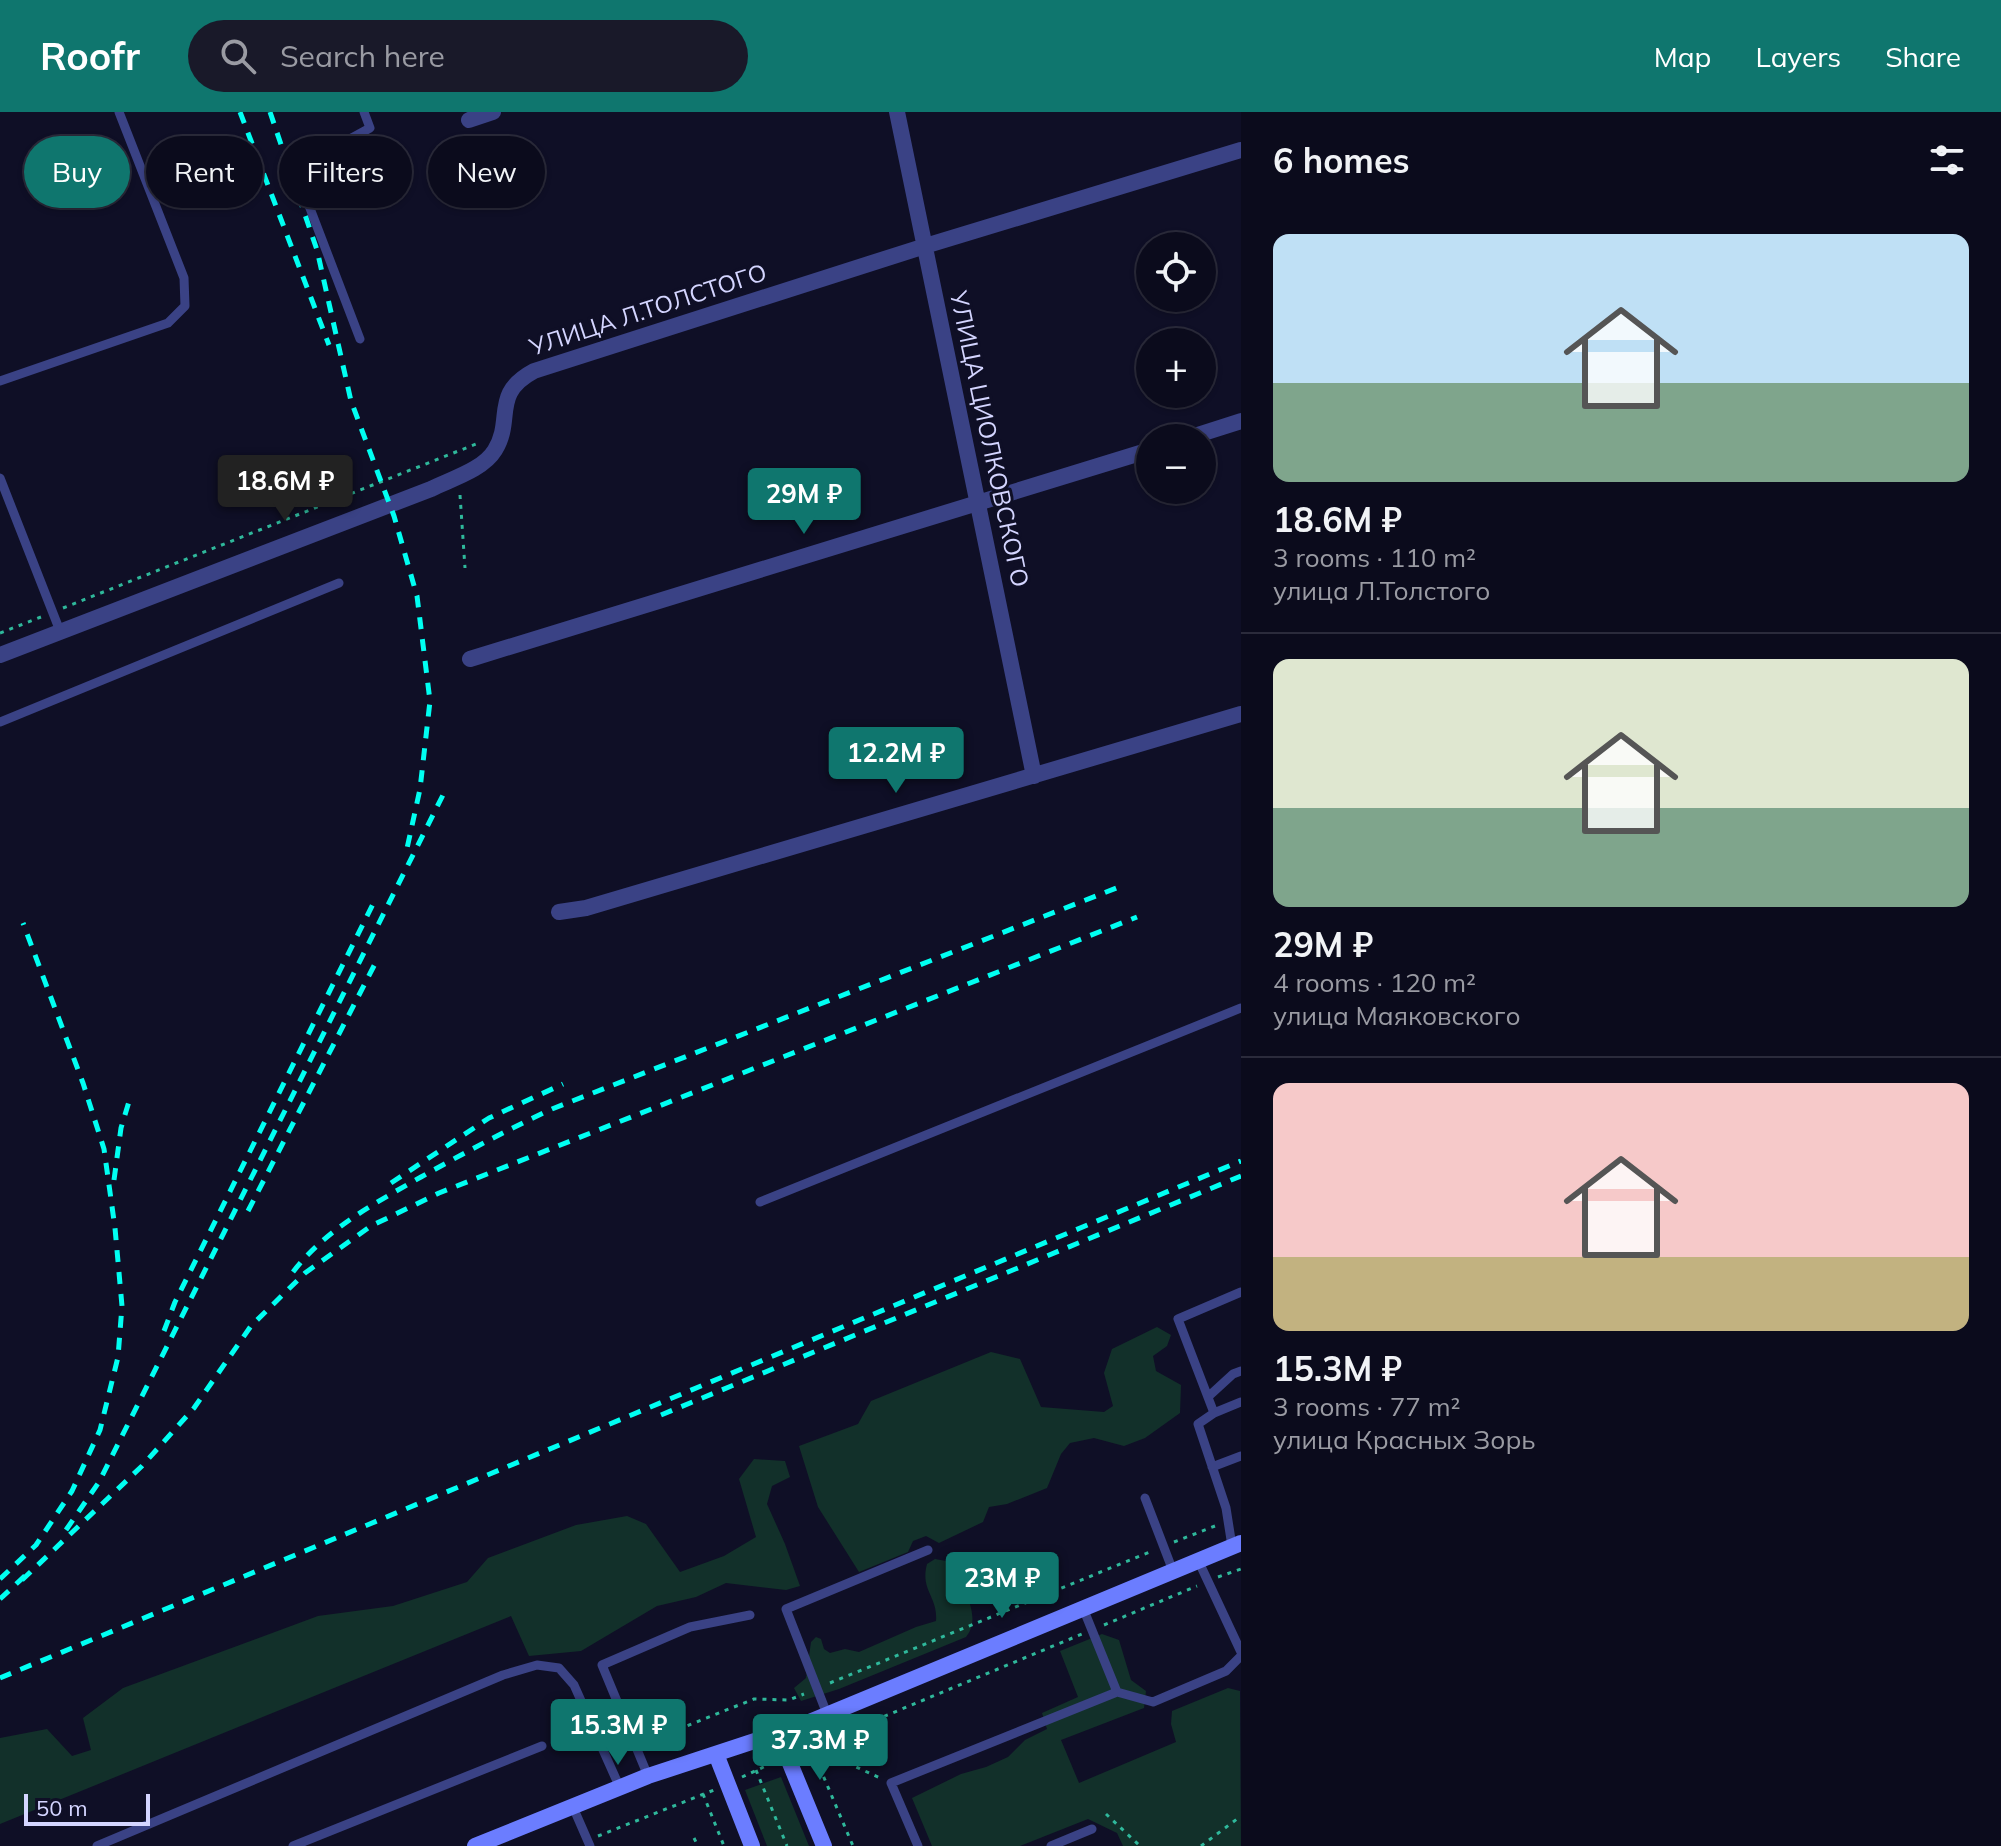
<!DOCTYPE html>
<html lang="en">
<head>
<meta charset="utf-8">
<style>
  body { margin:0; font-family:Mulish,sans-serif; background:#191929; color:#f1f3f6; height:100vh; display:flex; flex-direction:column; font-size:30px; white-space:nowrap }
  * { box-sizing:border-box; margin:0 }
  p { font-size:26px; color:#9a9ba3 }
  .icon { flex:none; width:44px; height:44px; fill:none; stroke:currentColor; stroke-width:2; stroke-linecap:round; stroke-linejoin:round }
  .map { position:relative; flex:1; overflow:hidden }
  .drawer { display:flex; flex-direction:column; background:#0b0b1c; width:760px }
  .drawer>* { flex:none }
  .hud { position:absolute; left:24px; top:24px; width:760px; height:72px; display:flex; gap:16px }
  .buttons { position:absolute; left:1136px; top:120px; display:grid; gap:16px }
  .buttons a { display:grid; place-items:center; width:80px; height:80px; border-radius:50%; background:#0b0b1c; box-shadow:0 2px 6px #0004,0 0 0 2px #2b2b3b; font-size:40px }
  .scale { position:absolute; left:24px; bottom:20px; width:126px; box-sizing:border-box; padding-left:8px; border:4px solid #d4d5ff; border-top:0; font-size:22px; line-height:28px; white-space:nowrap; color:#d4d5ff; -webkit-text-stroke:6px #0f0f26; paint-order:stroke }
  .price { position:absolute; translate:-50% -68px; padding:0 18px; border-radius:8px; background:#0f766e; color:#fff; font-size:26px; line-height:52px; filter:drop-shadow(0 2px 4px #0008) }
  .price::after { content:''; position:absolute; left:50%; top:48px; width:24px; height:18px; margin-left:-12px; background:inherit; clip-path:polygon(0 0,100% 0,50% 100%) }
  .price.on { background:#222; color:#fff }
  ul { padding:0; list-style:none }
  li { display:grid; align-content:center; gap:16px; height:424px; padding:0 32px }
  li+li { border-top:2px solid #2b2b3b }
  li span { display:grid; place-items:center; height:248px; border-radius:16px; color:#555 }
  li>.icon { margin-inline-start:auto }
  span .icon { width:144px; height:144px; fill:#fffc; stroke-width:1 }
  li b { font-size:34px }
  h2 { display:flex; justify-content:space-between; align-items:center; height:96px; padding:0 32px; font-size:34px }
  .chip { padding:0 28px; border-radius:36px; background:#0b0b1c; box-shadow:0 2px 6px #0004,0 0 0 2px #2b2b3b; font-size:28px; line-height:72px }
  .chip.on { background:#0f766e; color:#fff }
  header { display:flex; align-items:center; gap:48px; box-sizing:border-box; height:112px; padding:0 40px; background:#0f766e; color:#fff }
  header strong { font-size:38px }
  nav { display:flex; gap:44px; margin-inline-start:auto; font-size:28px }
  .search { width:560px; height:72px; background:#191929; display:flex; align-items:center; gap:20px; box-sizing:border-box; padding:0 28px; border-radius:44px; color:#9a9ba3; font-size:30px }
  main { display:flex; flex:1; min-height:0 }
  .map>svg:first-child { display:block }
  .green { fill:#12302a }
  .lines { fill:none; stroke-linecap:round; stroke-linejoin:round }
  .path { stroke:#2fb89b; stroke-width:3; stroke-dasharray:4 6; stroke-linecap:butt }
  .lane { stroke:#3a4285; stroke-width:9 }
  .street { stroke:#3a4285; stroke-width:16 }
  .secondary { stroke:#6b7dff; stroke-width:16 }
  .rail { stroke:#00fff2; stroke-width:5; stroke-dasharray:12 10; stroke-linecap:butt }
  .labels { text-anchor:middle; stroke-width:6; stroke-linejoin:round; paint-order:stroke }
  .street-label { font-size:24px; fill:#d4d5ff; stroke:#0f0f26 }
</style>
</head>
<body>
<header>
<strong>Roofr</strong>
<div class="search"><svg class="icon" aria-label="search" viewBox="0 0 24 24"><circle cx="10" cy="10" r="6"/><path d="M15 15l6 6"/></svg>Search here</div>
<nav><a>Map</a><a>Layers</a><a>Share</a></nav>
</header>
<main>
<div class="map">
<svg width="1241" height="1734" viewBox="0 0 1241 1734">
  <rect width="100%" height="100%" fill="#0f0f26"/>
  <path class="green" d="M1157,1215L1171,1223L1167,1234L1153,1244L1156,1259L1181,1273L1180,1301L1145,1326L1124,1334L1094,1326L1070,1331L1061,1342L1047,1376L1007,1392L989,1395L983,1410L939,1431L926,1424L913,1429L908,1440L859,1460L818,1395L799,1334L858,1312L871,1289L991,1240L1020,1247L1041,1295L1104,1300L1113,1294L1104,1261L1112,1237Z
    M754,1347L785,1349L790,1365L772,1374L767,1392L785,1432L800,1474L786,1478L726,1471L696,1485L657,1494L581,1539L529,1544L511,1504L0,1712V1626L47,1617L72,1644L91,1638L83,1606L123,1576L318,1504L393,1494L467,1470L488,1446L576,1413L627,1404L646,1412L680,1460L724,1444L756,1425L739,1367Z
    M935,1447L946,1449C960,1468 984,1504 966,1525L839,1577L801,1589L794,1576L806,1566L811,1530L816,1525L821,1527L824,1537L830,1541L845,1537L859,1540L916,1515L936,1509C938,1484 920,1479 927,1452Z
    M1102,1522L1119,1528L1131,1568L1146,1579L1144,1596L1061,1628L1079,1671L1176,1630L1171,1612L1172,1599L1228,1576L1240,1579L1241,1734H1123L1117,1721L1088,1707L1020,1734H932L912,1686L961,1662L986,1655L1008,1645L1025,1628L1047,1617L1042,1601L1078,1585L1060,1539Z
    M781,1665L809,1734H767L745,1678Z"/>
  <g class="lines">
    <path class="path" d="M460,383L465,456
      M63,496L476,332
      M0,521L41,505
      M1174,1430L1215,1414
      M1218,1465L1241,1457
      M1104,1513L1197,1474
      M830,1571L1152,1439
      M669,1621L754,1587L789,1588L804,1582
      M808,1628L853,1734
      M811,1634L880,1666
      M801,1639L1082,1522
      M756,1658L787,1734
      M742,1665L772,1651
      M703,1682L724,1734
      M1106,1702L1140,1734
      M598,1724L714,1678
      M694,1726L698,1734
      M1201,1734L1241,1704"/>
    <path class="lane" d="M360,227L295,57L370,16L364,0
      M0,269L168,211L185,194L184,166L119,0
      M0,366L60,519
      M0,610L339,471
      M760,1090L1241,896
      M1209,1284L1233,1262L1241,1259
      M1214,1301L1178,1207L1241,1180
      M1212,1355L1241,1344
      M1145,1386L1173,1459
      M1232,1434L1226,1396L1198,1312L1214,1301L1241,1290
      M1198,1448L1241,1540
      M1117,1580L1153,1590L1226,1559L1241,1544
      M827,1602L786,1497L928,1438
      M648,1664L602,1553L690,1515L750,1503
      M573,1695L590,1734
      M97,1734L503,1563L537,1553L559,1556L574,1573L620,1676
      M293,1734L542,1634
      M918,1734L891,1671L1117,1580L1083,1496
      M1051,1734L1092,1717"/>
    <path class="street" d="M897,0L1034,664
      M469,8L493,0
      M1188,326L1241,309
      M0,543L431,377C451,367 483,358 495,338C514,307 491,282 534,259L925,134L1241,38
      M470,547L1150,338
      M559,800L586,796L1241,602"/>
    <path class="secondary" d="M778,1622L824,1734
      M716,1642L752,1734
      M475,1734L648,1664L800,1614L1241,1431"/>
    <path class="rail" d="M240,0L329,233
      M270,0L317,138L351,289L394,404L417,484L430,589L420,677L406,741
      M114,1068L121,1016L131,983
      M391,1071L489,1006L563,972
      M248,1099L378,846
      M293,1160C326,1117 375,1091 421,1065C464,1041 507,1018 552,997L1124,773
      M164,1219L175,1190L376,786
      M661,1303L1241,1064
      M66,1418L99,1370L443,683
      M0,1467L36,1433L72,1379L100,1318L118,1245L122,1194L115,1116L104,1037L83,971L23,811
      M22,1468L142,1354L194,1296L251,1214L305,1161L371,1114L439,1081L1137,805
      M0,1487L29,1460
      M0,1566L1241,1049"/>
  </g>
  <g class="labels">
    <g class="street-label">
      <text transform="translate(648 198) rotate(-18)" y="8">УЛИЦА Л.ТОЛСТОГО</text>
      <text transform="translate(989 327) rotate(78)" y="8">УЛИЦА ЦИОЛКОВСКОГО</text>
    </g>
  </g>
</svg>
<div class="buttons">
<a><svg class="icon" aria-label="locate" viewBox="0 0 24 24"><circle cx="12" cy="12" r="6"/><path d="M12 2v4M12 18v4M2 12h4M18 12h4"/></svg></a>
<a>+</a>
<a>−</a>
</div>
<div class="scale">50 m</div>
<b class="price on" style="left:285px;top:411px">18.6M ₽</b>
<b class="price" style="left:804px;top:424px">29M ₽</b>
<b class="price" style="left:896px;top:683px">12.2M ₽</b>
<b class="price" style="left:1002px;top:1508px">23M ₽</b>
<b class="price" style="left:618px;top:1655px">15.3M ₽</b>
<b class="price" style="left:820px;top:1670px">37.3M ₽</b>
<div class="hud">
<a class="chip on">Buy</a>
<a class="chip">Rent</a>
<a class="chip">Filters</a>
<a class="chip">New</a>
</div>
</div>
<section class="drawer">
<h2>6 homes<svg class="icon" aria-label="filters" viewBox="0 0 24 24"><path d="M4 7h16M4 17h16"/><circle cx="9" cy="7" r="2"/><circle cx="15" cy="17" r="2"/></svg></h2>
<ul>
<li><span style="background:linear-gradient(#bfe0f5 60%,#7fa58c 0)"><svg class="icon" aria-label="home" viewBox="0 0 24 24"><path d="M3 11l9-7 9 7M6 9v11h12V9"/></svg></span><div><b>18.6M ₽</b><p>3 rooms · 110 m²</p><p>улица Л.Толстого</p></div></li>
<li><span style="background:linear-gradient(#dfe7d0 60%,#7fa58c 0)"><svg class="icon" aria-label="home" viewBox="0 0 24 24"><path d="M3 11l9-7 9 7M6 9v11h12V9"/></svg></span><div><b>29M ₽</b><p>4 rooms · 120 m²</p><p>улица Маяковского</p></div></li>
<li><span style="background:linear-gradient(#f6c9c9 70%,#c2b280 0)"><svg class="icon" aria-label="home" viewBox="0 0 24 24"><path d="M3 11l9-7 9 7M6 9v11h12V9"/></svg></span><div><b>15.3M ₽</b><p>3 rooms · 77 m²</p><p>улица Красных Зорь</p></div></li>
</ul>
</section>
</main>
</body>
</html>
